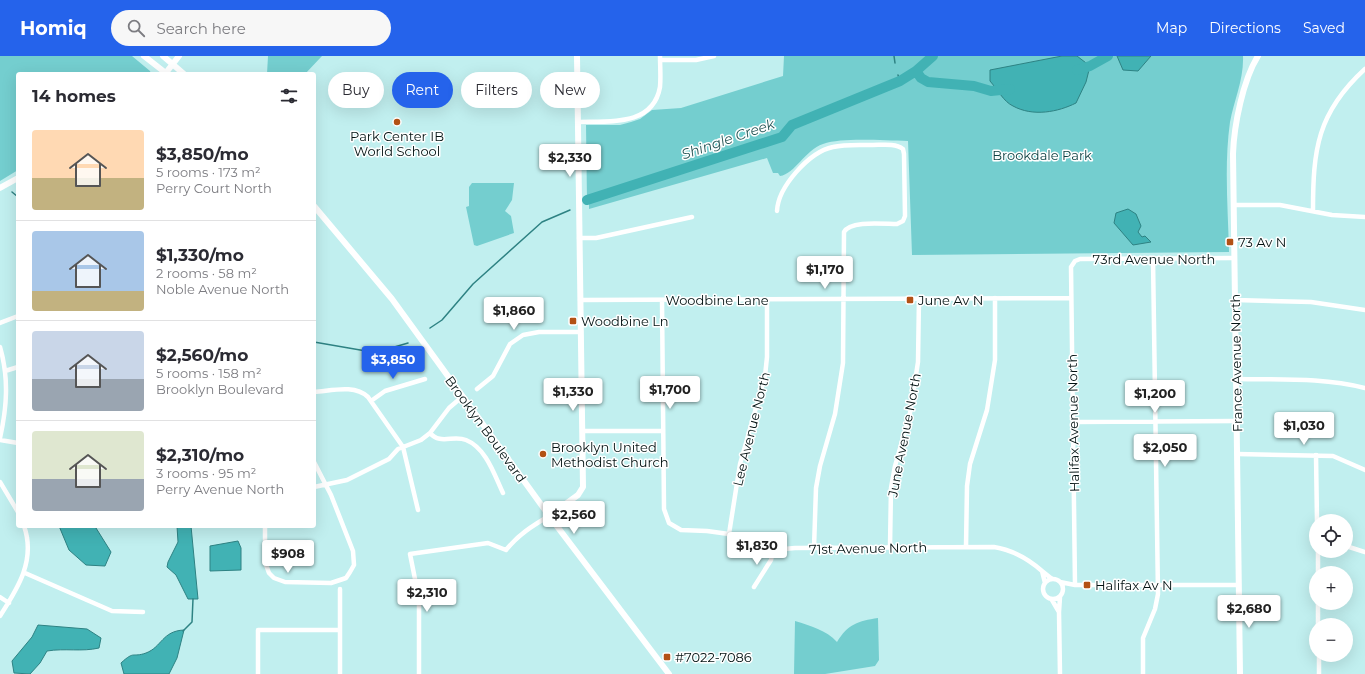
<!DOCTYPE html>
<html lang="en">
<head>
<meta charset="utf-8">
<style>
  body { margin:0; font-family:Montserrat,sans-serif; background:#f7f7f7; color:#2b2b33; height:100vh; display:flex; flex-direction:column; font-size:15px; white-space:nowrap }
  * { box-sizing:border-box; margin:0 }
  p { font-size:13px; color:#7c7c81 }
  .icon { flex:none; width:22px; height:22px; fill:none; stroke:currentColor; stroke-width:2; stroke-linecap:round; stroke-linejoin:round }
  .map { position:relative; flex:1; overflow:hidden }
  .side { position:absolute; left:16px; top:16px; width:300px; height:456px; display:flex; flex-direction:column; background:#fff; border-radius:4px; box-shadow:0 4px 16px #0002 }
  .side>* { flex:none }
  .top-card { position:absolute; left:328px; top:16px; width:380px; height:36px; display:flex; gap:8px }
  .buttons { position:absolute; left:1309px; top:458px; display:grid; gap:8px }
  .buttons a { display:grid; place-items:center; width:44px; height:44px; border-radius:50%; background:#fff; box-shadow:0 4px 16px #0002; font-size:20px }
  .price { position:absolute; translate:-50% -34px; padding:0 9px; border-radius:4px; background:#fff; color:#222; font-size:13px; line-height:26px; filter:drop-shadow(0 1px 2px #0008) }
  .price::after { content:''; position:absolute; left:50%; top:24px; width:12px; height:9px; margin-left:-6px; background:inherit; clip-path:polygon(0 0,100% 0,50% 100%) }
  .price.selected { background:#2563eb; color:#fff }
  ul { padding:0; list-style:none }
  li { display:flex; align-items:center; gap:12px; height:100px; padding:0 16px }
  li+li { border-top:1px solid #e1e1e2 }
  li span { display:grid; place-items:center; flex:none; width:112px; height:80px; border-radius:4px; color:#555 }
  li>.icon { margin-inline-start:auto }
  span .icon { width:48px; height:48px; fill:#fffc; stroke-width:1 }
  li b { font-size:17px }
  h2 { display:flex; justify-content:space-between; align-items:center; height:48px; padding:0 16px; font-size:17px }
  .tag { padding:0 14px; border-radius:18px; background:#fff; box-shadow:0 4px 16px #0002; font-size:14px; line-height:36px }
  .tag.selected { background:#2563eb; color:#fff }
  header { display:flex; align-items:center; gap:24px; box-sizing:border-box; height:56px; padding:0 20px; background:#2563eb; color:#fff }
  header strong { font-size:19px }
  nav { display:flex; gap:22px; margin-inline-start:auto; font-size:14px }
  .search { width:280px; height:36px; background:#f7f7f7; display:flex; align-items:center; gap:10px; box-sizing:border-box; padding:0 14px; border-radius:22px; color:#7c7c81; font-size:15px }
  .map>svg:first-child { display:block }
  .green { fill:#74cecf }
  .water { fill:#41b2b4; stroke:#2e8283 }
  .lines { fill:none; stroke-linecap:round; stroke-linejoin:round }
  .stream { stroke:#2e8283; stroke-width:1.5 }
  .river { stroke:#41b2b4; stroke-width:10 }
  .street { stroke:#fff; stroke-width:4.5 }
  .secondary { stroke:#fff; stroke-width:6 }
  .poi-dot { fill:#b35115; stroke:#fff; stroke-width:1.5 }
  .labels { text-anchor:middle; stroke-width:3; stroke-linejoin:round; paint-order:stroke }
  .poi-label { font-size:13px; fill:#021212; stroke:#fff; text-anchor:start }
  .park-label { font-size:13px; fill:#0d4142; stroke:#fff }
  .street-label { font-size:13px; fill:#021212; stroke:#fff }
  .water-label { font-size:14px; font-style:italic; fill:#285858; stroke:#fff }
</style>
</head>
<body>
<header>
<strong>Homiq</strong>
<div class="search"><svg class="icon" aria-label="search" viewBox="0 0 24 24"><circle cx="10" cy="10" r="6"/><path d="M15 15l6 6"/></svg>Search here</div>
<nav><a>Map</a><a>Directions</a><a>Saved</a></nav>
</header>
<div class="map">
<svg width="1365" height="618" viewBox="0 0 1365 618">
  <rect width="100%" height="100%" fill="#c1efef"/>
  <path class="green" d="M0,0H132L150,15L151,18H18V114L0,125Z
    M268,0H322L305,18H267Z
    M784,0H1243C1244,23 1234,44 1230,66C1224,109 1228,153 1229,196L912,199L908,85C884,85 844,81 823,88C805,94 795,118 780,120L778,117H773L767,102L589,153V145H587L586,69H620L631,66L640,63L652,54L681,52L783,20Z
    M472,127H514L512,144L505,155L511,160L514,177L477,190L474,189L466,151L469,150V131Z
    M878,562L879,604L875,610L825,618H794L795,565C811,570 826,574 837,586C848,568 858,565 878,562Z"/>
  <path class="water" d="M1062,0H1077L1090,10L1086,26L1076,47C1058,56 1033,61 1013,50C1004,46 997,33 990,25V14Z
    M1117,0H1151L1138,15L1123,14Z
    M1128,153L1136,158L1141,170L1138,176L1142,181L1145,180L1151,186L1133,189L1114,167L1116,157Z
    M59,470H93L96,472L111,496L105,510L86,509L69,494Z
    M177,470H191L198,543H188L176,519L167,511L168,506L178,486Z
    M238,485L241,492V514L210,515V490Z
    M38,569L87,573L101,582L99,592C82,596 65,592 47,595L40,607L30,618L14,617L12,605L32,581Z
    M184,574L177,602L169,618H124L121,607C135,594 132,602 146,597C162,591 162,575 184,574Z"/>
  <g class="lines">
    <path class="stream" d="M894,0L895,7
      M898,19L900,25
      M12,136L18,141
      M430,272L442,264L473,228L542,166L570,154
      M314,286L366,295L391,292L408,287
      M183,575L192,566L193,543"/>
    <path class="river" d="M1077,14L1090,10L1108,0
      M916,15L921,22L928,26L974,30L991,35L1010,33
      M587,144L782,81L792,69L900,25L916,15L933,0"/>
    <path class="street" d="M660,4H696L714,0
      M578,66C608,65 653,71 660,31C661,21 660,10 660,0
      M1234,149H1280L1332,159L1365,161
      M777,155C778,131 809,96 833,91C845,88 860,89 873,89C882,89 895,87 903,93L904,98L905,160L903,165L897,168C884,168 850,164 844,176L843,307L835,358L820,410L816,432L814,492
      M1313,155C1313,94 1317,57 1365,13
      M579,182H596L692,161
      M580,244L1071,242
      M662,244L664,453L669,467L681,474L707,475L736,479L773,494L795,492L994,491C1013,494 1027,502 1042,515
      M1235,244L1311,246L1365,254
      M0,267L18,260
      M0,291C9,322 7,351 0,382
      M5,315L18,311
      M1236,323C1279,324 1322,321 1365,332
      M477,333L493,320L510,288L523,279L539,276H581
      M314,336C331,335 354,328 368,341L403,391L418,454
      M371,345L385,335L425,323
      M1074,366L1236,365
      M582,375H662
      M430,377C440,389 453,379 466,384C486,392 494,418 503,437
      M0,384L18,387
      M1237,398L1333,400L1365,414
      M1316,399L1317,465
      M0,426L18,456
      M314,431L347,424L389,403L398,393L421,384L430,377L449,352L463,340
      M265,470V506L269,517L274,522L285,526L331,527L346,522L350,516L354,509L353,495L331,439L314,406
      M729,478L740,408L765,320L767,301V244
      M1346,490L1365,496
      M890,491L891,432L895,410L910,357L918,306L919,242
      M966,491L967,430L970,408L987,354L995,304V242
      M1318,495V517
      M25,517L112,555L143,556
      M1043 533a10 10 0 1 1 20 0a10 10 0 1 1-20 0Z
      M1060,526L1075,529H1239
      M1045,527L1042,515L1052,523
      M1075,529L1071,211L1075,205L1080,203L1234,202
      M754,531L771,504L773,494
      M0,541L9,547
      M1052,544L1059,556L1060,541
      M1318,547V569
      M1059,556L1060,618
      M0,560C18,532 36,504 24,470
      M1319,599V618
      M258,618V574H340
      M340,618V533
      M419,618V543L410,498L488,487L506,494C518,479 532,470 549,460
      M1143,618V582L1155,553L1158,538L1153,203"/>
    <path class="secondary" d="M144,0L167,18
      M163,0L184,18
      M165,18L179,0
      M0,132L18,122
      M314,150L392,243L553,465L669,618
      M549,460L578,439L583,431L577,0
      M1240,618L1233,98C1234,69 1243,24 1258,0"/>
  </g>
  <g class="poi-dot">
    <circle cx="397" cy="66" r="4"/>
    <rect x="1226" y="182" width="8" height="8" rx="2"/>
    <rect x="906" y="240" width="8" height="8" rx="2"/>
    <rect x="569" y="261" width="8" height="8" rx="2"/>
    <circle cx="543" cy="398" r="4"/>
    <rect x="1083" y="525" width="8" height="8" rx="2"/>
    <rect x="663" y="597" width="8" height="8" rx="2"/>
  </g>
  <g class="labels">
    <g class="poi-label">
      <text x="397" y="85" text-anchor="middle">Park Center IB<tspan x="397" dy="15">World School</tspan></text>
      <text x="1238" y="191">73 Av N</text>
      <text x="918" y="249">June Av N</text>
      <text x="581" y="270">Woodbine Ln</text>
      <text x="551" y="396">Brooklyn United<tspan x="551" dy="15">Methodist Church</tspan></text>
      <text x="1095" y="534">Halifax Av N</text>
      <text x="675" y="606">#7022-7086</text>
    </g>
    <g class="park-label">
      <text x="1042" y="104">Brookdale Park</text>
    </g>
    <g class="street-label">
      <text x="1154" y="208">73rd Avenue North</text>
      <text x="717" y="249">Woodbine Lane</text>
      <text transform="translate(1236 307) rotate(-91)" y="5">France Avenue North</text>
      <text transform="translate(1073 367) rotate(-91)" y="5">Halifax Avenue North</text>
      <text transform="translate(486 373) rotate(54)" y="5">Brooklyn Boulevard</text>
      <text transform="translate(751 373) rotate(-76)" y="5">Lee Avenue North</text>
      <text transform="translate(904 379) rotate(-79)" y="5">June Avenue North</text>
      <text transform="translate(868 492) rotate(-1)" y="5">71st Avenue North</text>
    </g>
    <g class="water-label">
      <text transform="translate(728 83) rotate(-19)" y="5">Shingle Creek</text>
    </g>
  </g>
</svg>
<div class="buttons">
<a><svg class="icon" aria-label="locate" viewBox="0 0 24 24"><circle cx="12" cy="12" r="6"/><path d="M12 2v4M12 18v4M2 12h4M18 12h4"/></svg></a>
<a>+</a>
<a>−</a>
</div>
<b class="price" style="left:570px;top:122px">$2,330</b>
<b class="price" style="left:825px;top:234px">$1,170</b>
<b class="price" style="left:514px;top:275px">$1,860</b>
<b class="price selected" style="left:393px;top:324px">$3,850</b>
<b class="price" style="left:670px;top:354px">$1,700</b>
<b class="price" style="left:573px;top:356px">$1,330</b>
<b class="price" style="left:1155px;top:358px">$1,200</b>
<b class="price" style="left:1304px;top:390px">$1,030</b>
<b class="price" style="left:1165px;top:412px">$2,050</b>
<b class="price" style="left:574px;top:479px">$2,560</b>
<b class="price" style="left:757px;top:510px">$1,830</b>
<b class="price" style="left:288px;top:518px">$908</b>
<b class="price" style="left:427px;top:557px">$2,310</b>
<b class="price" style="left:1249px;top:573px">$2,680</b>
<div class="top-card">
<a class="tag">Buy</a>
<a class="tag selected">Rent</a>
<a class="tag">Filters</a>
<a class="tag">New</a>
</div>
<section class="side">
<h2>14 homes<svg class="icon" aria-label="filters" viewBox="0 0 24 24"><path d="M4 7h16M4 17h16"/><circle cx="9" cy="7" r="2"/><circle cx="15" cy="17" r="2"/></svg></h2>
<ul>
<li><span style="background:linear-gradient(#ffd9b3 60%,#c2b280 0)"><svg class="icon" aria-label="home" viewBox="0 0 24 24"><path d="M3 11l9-7 9 7M6 9v11h12V9"/></svg></span><div><b>$3,850/mo</b><p>5 rooms · 173 m²</p><p>Perry Court North</p></div></li>
<li><span style="background:linear-gradient(#a9c7e8 75%,#c2b280 0)"><svg class="icon" aria-label="home" viewBox="0 0 24 24"><path d="M3 11l9-7 9 7M6 9v11h12V9"/></svg></span><div><b>$1,330/mo</b><p>2 rooms · 58 m²</p><p>Noble Avenue North</p></div></li>
<li><span style="background:linear-gradient(#c9d6e8 60%,#9aa5b1 0)"><svg class="icon" aria-label="home" viewBox="0 0 24 24"><path d="M3 11l9-7 9 7M6 9v11h12V9"/></svg></span><div><b>$2,560/mo</b><p>5 rooms · 158 m²</p><p>Brooklyn Boulevard</p></div></li>
<li><span style="background:linear-gradient(#dfe7d0 60%,#9aa5b1 0)"><svg class="icon" aria-label="home" viewBox="0 0 24 24"><path d="M3 11l9-7 9 7M6 9v11h12V9"/></svg></span><div><b>$2,310/mo</b><p>3 rooms · 95 m²</p><p>Perry Avenue North</p></div></li>
</ul>
</section>
</div>
</body>
</html>
